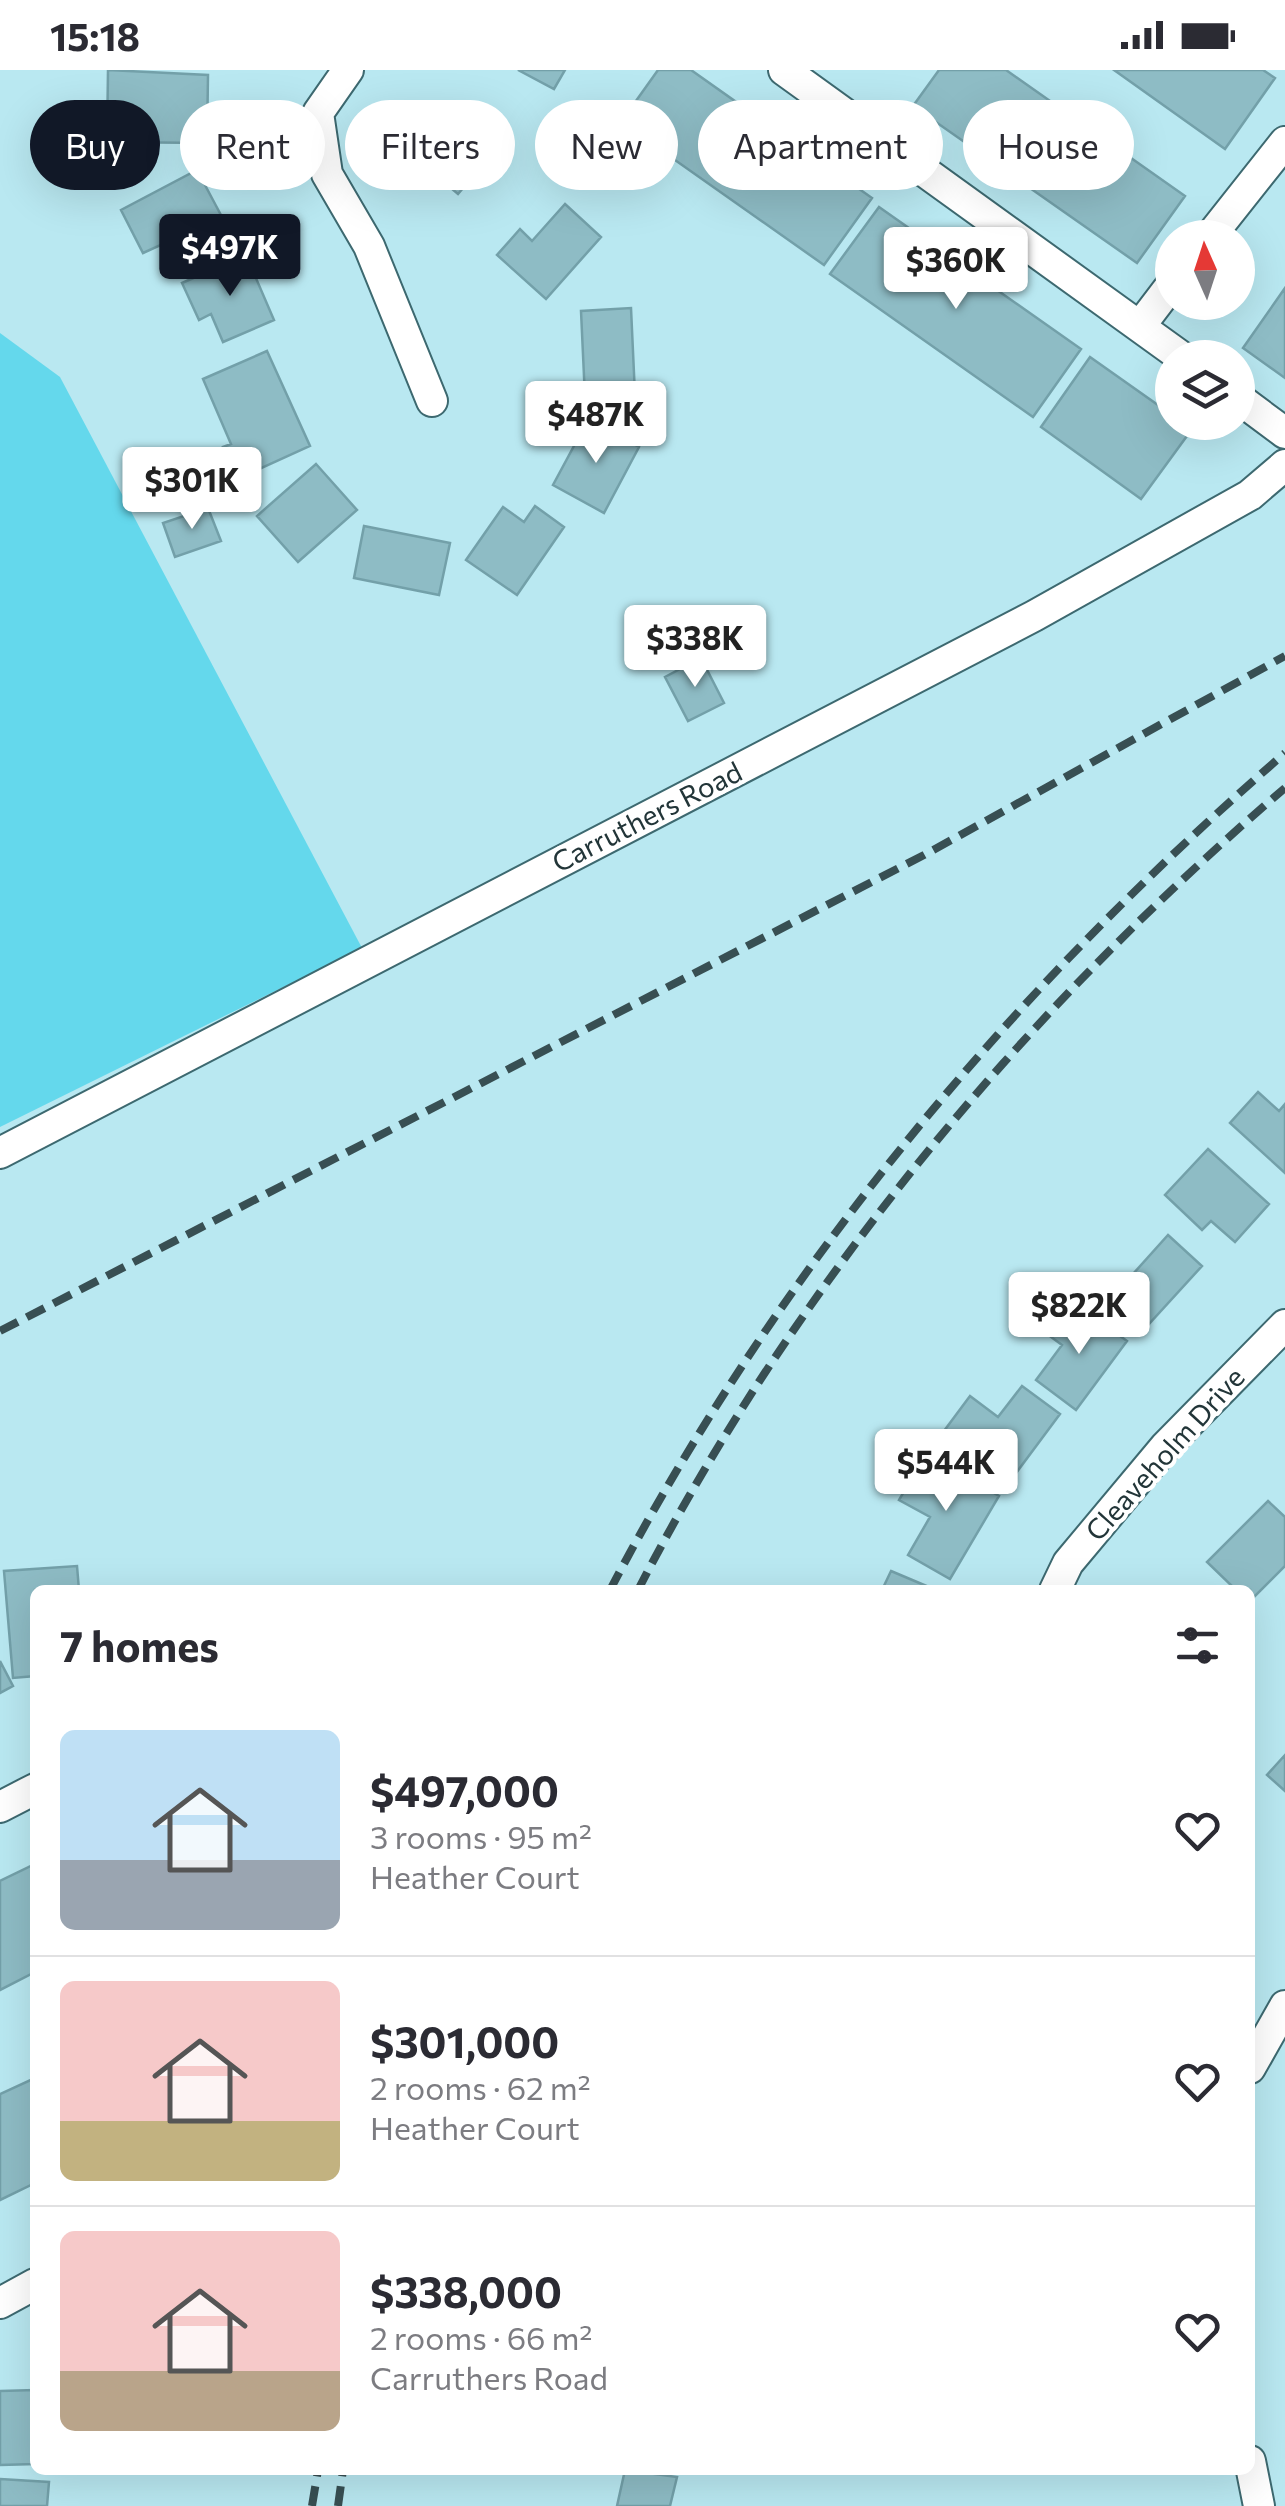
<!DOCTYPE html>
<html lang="en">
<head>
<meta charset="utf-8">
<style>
  body { margin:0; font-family:Commissioner,sans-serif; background:#f7f7f7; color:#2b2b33; height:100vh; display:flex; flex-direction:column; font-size:38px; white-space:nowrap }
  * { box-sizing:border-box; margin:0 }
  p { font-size:32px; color:#7c7c81 }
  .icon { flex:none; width:55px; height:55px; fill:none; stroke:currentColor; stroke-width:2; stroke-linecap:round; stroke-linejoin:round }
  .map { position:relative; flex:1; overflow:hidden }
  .panel { position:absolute; left:30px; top:1515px; width:1225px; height:890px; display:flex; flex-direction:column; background:#fff; border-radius:15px; box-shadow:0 10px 40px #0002 }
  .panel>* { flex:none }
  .guide { position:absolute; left:30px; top:30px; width:1225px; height:90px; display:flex; gap:20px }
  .needle { width:65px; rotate:357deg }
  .tools { position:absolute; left:1155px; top:150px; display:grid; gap:20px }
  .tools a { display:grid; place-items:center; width:100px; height:100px; border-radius:50%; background:#fff; box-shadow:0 10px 40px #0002; font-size:50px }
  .price { position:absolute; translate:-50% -85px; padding:0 22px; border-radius:10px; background:#fff; color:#222; font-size:32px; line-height:65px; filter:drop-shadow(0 2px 5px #0008) }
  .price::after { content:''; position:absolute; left:50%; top:60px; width:30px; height:22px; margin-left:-15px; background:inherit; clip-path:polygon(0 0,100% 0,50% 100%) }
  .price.active { background:#111827; color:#fff }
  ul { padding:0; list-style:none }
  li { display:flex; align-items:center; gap:30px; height:250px; padding:0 30px }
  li+li { border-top:2px solid #e1e1e2 }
  li span { display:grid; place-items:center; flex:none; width:280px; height:200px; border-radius:15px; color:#555 }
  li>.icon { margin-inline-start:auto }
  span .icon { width:120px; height:120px; fill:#fffc; stroke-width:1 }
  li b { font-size:42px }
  h2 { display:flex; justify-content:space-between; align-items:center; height:120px; padding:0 30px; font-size:42px }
  .chip { padding:0 35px; border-radius:45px; background:#fff; box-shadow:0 10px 40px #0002; font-size:35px; line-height:90px }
  .chip.active { background:#111827; color:#fff }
  .status { display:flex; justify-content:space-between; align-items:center; height:70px; padding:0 50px; background:#fff; direction:ltr }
  .status svg { height:28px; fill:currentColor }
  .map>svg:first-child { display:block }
  .green { fill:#64d8ec }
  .building { fill:#8ebcc5; stroke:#73a0a9; stroke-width:2.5 }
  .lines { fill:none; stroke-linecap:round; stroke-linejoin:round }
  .minor-casing { stroke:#3d6970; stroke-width:34 }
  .minor { stroke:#fff; stroke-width:30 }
  .rail { stroke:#384f53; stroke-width:8; stroke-dasharray:20 10; stroke-linecap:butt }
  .labels { text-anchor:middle; stroke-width:8; stroke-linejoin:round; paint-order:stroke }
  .street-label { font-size:28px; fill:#223538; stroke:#fff }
</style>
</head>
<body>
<div class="status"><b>15:18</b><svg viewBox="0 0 49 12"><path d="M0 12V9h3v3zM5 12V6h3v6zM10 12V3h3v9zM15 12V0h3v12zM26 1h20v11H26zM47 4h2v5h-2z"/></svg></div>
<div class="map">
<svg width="1285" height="2436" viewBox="0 0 1285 2436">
  <rect width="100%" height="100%" fill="#b9e8f1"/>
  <path class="green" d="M0,263L60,307L362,878L0,1057Z"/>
  <path class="building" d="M108,0L208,5L207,73L107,72Z
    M518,0H565L554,19Z
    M658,0H691L872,128L824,195L621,52Z
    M939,0H1006L1185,126L1137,193L913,36Z
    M1114,0H1263L1275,8L1225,79Z
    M441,33L496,79L458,124L404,78Z
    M197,100L231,164L178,192L167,172L143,183L121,140Z
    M565,134L601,167L546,229L497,185L520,159L532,171Z
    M879,137L1081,279L1033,347L830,204Z
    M246,185L274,250L223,272L211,244L199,250L182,213Z
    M1285,218V308L1243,278Z
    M631,238L635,325L585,328L581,241Z
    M267,281L310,376L237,409L223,377L231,374L203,309Z
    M1090,287L1172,345V352L1192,359L1141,429L1041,357Z
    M588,350L639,377L604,443L553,415Z
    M316,394L357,440L298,492L257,446Z
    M535,436L564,457L517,525L466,490L503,437L524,452Z
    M208,438L221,471L175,487L163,453Z
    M364,456L450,473L439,525L354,508Z
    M701,588L724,633L688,651L665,607Z
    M1258,1022L1279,1041L1285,1034V1103L1230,1053Z
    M1208,1079L1269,1134L1235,1172L1211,1151L1202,1160L1165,1125Z
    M1168,1165L1202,1196L1149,1254L1115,1224Z
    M1065,1239L1085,1255L1092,1246L1127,1271L1076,1340L1036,1310L1062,1275L1047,1264Z
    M1022,1316L1060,1344L1005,1418L938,1369L970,1326L998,1347Z
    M926,1384L999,1426L950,1509L908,1485L930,1447L899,1430Z
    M1268,1431L1285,1447V1496L1250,1531V1520H1236L1207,1492Z
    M77,1496L79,1520H35V1606L13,1608L4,1501Z
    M891,1501L936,1520H882Z
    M0,1591L13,1616L0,1623Z
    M1285,1685V1721L1267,1705Z
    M35,1794V1902L0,1920V1811Z
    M35,2008V2113L0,2130V2024Z
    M35,2320V2394L0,2395V2321Z
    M625,2400L677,2407L670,2436H617Z
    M0,2409L49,2412L47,2436H0Z"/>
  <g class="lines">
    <defs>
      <path id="minor" d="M348,0L318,43L327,104L369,176L432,331
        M784,0L1183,288
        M1209,168L1285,72
        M1140,256L1172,214
        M1238,328L1285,363
        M0,1083L1034,546L1250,425L1285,395
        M1055,1520L1068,1493L1165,1377L1285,1255
        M0,1737L35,1719
        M1250,1998L1285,1936
        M0,2233L35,2214
        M1250,2391L1259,2436"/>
    </defs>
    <use href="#minor" class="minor-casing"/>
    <use href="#minor" class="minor"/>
    <path class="rail" d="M0,1261L924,785L1285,586
      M610,1520C779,1198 1010,921 1285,683
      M638,1520C796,1213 1023,942 1285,718
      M312,2436L318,2400
      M338,2436L343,2400"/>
  </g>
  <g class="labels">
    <g class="street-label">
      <text transform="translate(647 747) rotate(-27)" y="10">Carruthers Road</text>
      <text transform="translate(1165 1384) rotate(-48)" y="10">Cleaveholm Drive</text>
    </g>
  </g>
</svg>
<div class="tools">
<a><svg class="needle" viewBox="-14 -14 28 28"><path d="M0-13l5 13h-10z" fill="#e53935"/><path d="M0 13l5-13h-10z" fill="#7c7c81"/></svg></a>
<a><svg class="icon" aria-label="layers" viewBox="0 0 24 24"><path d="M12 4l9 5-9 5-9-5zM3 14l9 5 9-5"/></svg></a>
</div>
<b class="price active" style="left:230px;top:229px">$497K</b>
<b class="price" style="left:956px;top:242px">$360K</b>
<b class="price" style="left:596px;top:396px">$487K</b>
<b class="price" style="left:192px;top:462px">$301K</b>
<b class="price" style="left:695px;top:620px">$338K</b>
<b class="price" style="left:1079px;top:1287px">$822K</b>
<b class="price" style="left:946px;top:1444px">$544K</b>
<div class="guide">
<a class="chip active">Buy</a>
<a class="chip">Rent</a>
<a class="chip">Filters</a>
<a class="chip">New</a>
<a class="chip">Apartment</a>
<a class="chip">House</a>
</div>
<section class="panel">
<h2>7 homes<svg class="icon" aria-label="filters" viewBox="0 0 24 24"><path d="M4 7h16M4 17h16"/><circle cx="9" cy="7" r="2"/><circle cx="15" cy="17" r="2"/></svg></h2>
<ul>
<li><span style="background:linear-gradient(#bfe0f5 65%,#9aa5b1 0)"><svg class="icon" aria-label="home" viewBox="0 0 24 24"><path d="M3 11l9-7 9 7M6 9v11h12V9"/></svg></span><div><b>$497,000</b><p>3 rooms · 95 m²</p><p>Heather Court</p></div><svg class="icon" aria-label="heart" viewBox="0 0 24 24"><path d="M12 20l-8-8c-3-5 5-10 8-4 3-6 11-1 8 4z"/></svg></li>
<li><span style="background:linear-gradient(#f6c9c9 70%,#c2b280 0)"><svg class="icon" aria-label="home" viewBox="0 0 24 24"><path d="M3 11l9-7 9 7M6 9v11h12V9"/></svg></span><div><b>$301,000</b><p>2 rooms · 62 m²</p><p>Heather Court</p></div><svg class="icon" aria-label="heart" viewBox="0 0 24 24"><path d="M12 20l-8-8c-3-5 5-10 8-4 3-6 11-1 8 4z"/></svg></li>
<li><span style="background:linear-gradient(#f6c9c9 70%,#b9a48a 0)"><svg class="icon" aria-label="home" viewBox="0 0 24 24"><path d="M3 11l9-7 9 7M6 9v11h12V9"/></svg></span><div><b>$338,000</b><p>2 rooms · 66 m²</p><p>Carruthers Road</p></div><svg class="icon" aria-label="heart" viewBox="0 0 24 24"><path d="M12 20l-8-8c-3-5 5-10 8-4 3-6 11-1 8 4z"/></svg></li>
</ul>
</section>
</div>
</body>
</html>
